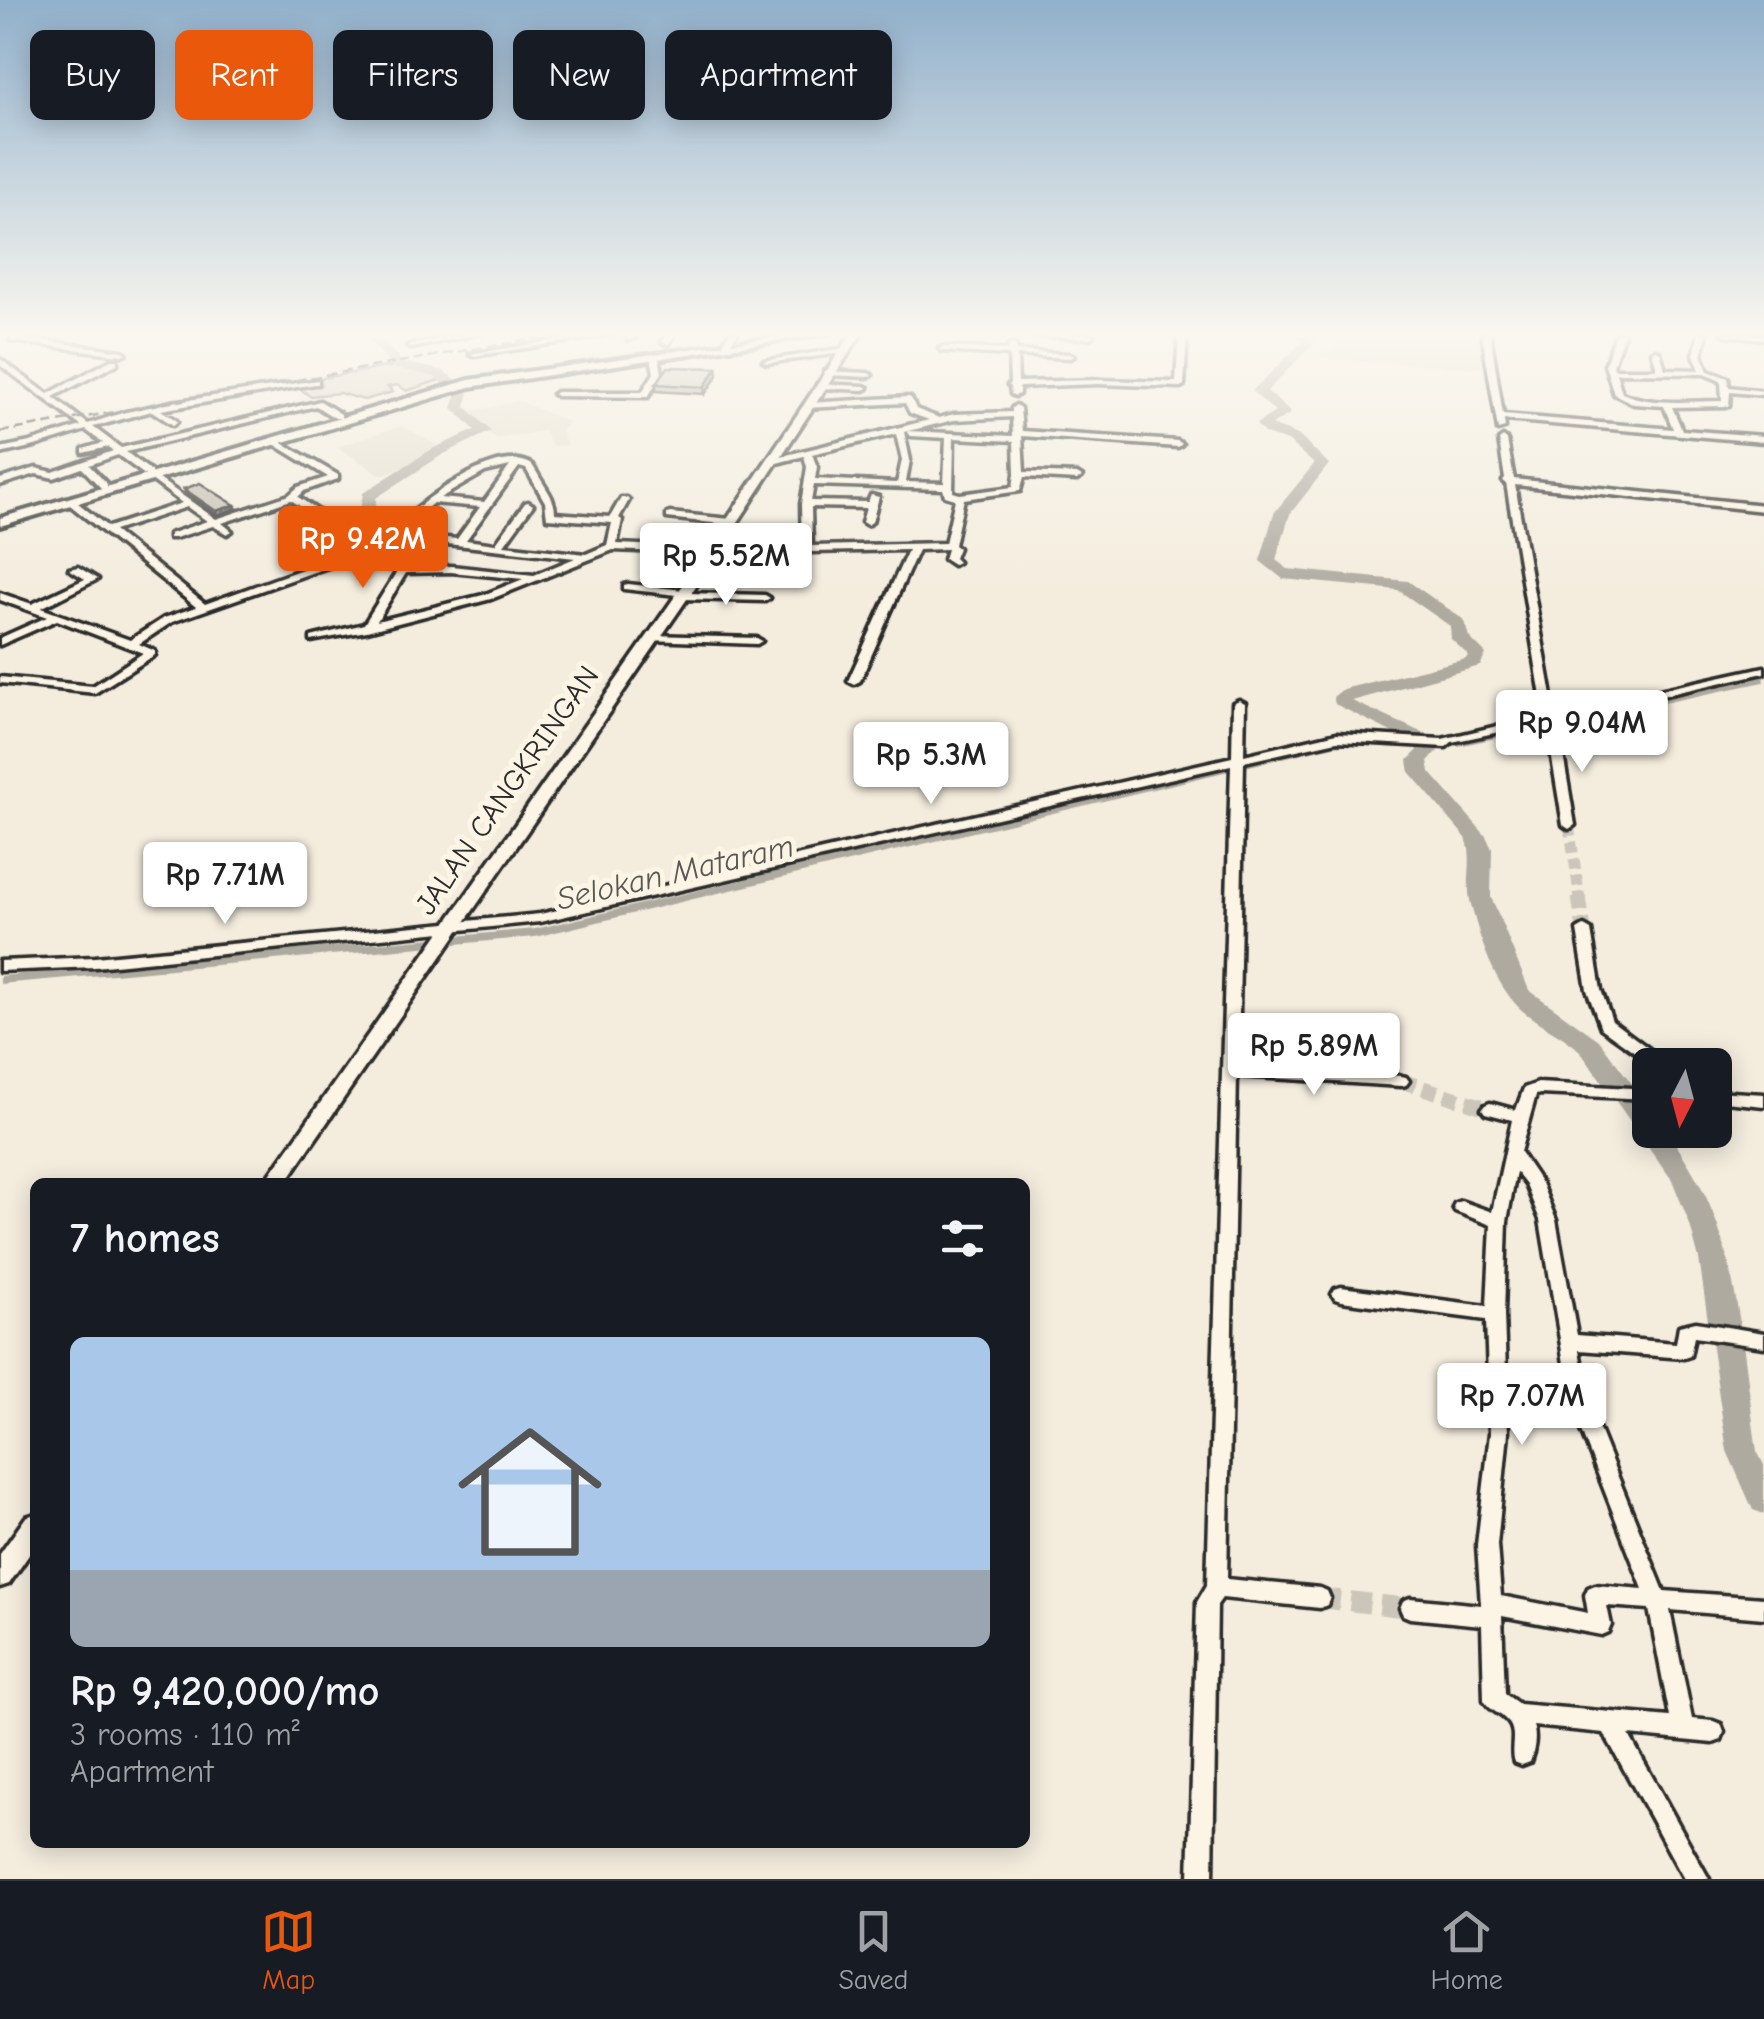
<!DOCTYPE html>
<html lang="en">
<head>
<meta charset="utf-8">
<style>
  body { margin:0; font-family:"Comic Neue",sans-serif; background:#20242c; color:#f1f3f6; height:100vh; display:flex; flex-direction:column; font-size:38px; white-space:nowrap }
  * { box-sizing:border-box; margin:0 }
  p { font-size:32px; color:#9ea1a6 }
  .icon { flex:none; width:55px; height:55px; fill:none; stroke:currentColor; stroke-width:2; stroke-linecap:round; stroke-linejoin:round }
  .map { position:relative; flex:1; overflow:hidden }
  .drawer { position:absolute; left:30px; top:1178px; width:1000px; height:670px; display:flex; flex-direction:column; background:#171b24; border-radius:15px; box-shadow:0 5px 25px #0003 }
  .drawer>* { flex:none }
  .banner { position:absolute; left:30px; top:30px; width:1000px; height:90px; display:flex; gap:20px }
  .needle { width:65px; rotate:186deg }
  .tools { position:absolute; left:1632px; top:1048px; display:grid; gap:20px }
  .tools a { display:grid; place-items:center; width:100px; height:100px; border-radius:15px; background:#171b24; box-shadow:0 5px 25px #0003; font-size:50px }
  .price { position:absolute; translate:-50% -85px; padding:0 22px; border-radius:10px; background:#fff; color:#222; font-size:32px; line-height:65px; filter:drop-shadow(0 2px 5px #0008) }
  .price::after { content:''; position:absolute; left:50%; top:60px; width:30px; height:22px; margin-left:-15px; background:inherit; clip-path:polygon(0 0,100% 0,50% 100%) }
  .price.on { background:#ea580c; color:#fff }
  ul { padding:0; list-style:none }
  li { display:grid; align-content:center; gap:20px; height:530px; padding:0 40px }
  li span { display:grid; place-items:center; height:310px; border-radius:15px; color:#555 }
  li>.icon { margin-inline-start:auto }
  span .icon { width:180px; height:180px; fill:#fffc; stroke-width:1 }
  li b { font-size:42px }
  h2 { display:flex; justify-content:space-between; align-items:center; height:120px; padding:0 40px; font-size:42px }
  .pill { padding:0 35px; border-radius:15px; background:#171b24; box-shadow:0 5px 25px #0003; font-size:35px; line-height:90px }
  .pill.on { background:#ea580c; color:#fff }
  .tab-bar { display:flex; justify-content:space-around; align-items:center; height:140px; border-top:2px solid #363941; background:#171b24; font-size:28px; color:#9ea1a6 }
  .tab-bar a { display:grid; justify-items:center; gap:5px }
  .tab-bar .on { color:#ea580c }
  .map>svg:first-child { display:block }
  .built { fill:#e5dfd0 }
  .green { fill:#d6d1c4; stroke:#807e78; stroke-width:2.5 }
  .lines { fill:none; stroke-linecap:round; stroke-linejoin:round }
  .canal { fill:#afaaa0; fill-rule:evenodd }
  .river { fill:#afaaa0; fill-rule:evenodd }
  .minor-tunnel-far2 { stroke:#ccc6ba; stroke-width:11; stroke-dasharray:11 6; stroke-linecap:butt }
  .minor-tunnel-far1 { stroke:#ccc6ba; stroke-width:15; stroke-dasharray:15 8; stroke-linecap:butt }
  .minor-tunnel { stroke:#ccc6ba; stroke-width:20; stroke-dasharray:20 10; stroke-linecap:butt }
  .minor-casing { stroke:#2b2b2b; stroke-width:7 }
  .major-casing { stroke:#2b2b2b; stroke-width:7 }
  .highway-casing { stroke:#2b2b2b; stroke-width:8 }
  .minor { fill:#fcf5e5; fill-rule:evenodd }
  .major { fill:#fcf5e5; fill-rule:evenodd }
  .highway { fill:#fcf5e5; fill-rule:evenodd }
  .rail { stroke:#2b2b2b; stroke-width:2.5; stroke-dasharray:10 5; stroke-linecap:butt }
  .wall { fill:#a7a398; stroke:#2b2b2b; stroke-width:2.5 }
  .shaded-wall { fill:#88847c; stroke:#2b2b2b; stroke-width:2.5 }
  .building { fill:#c2bdb1; stroke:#2b2b2b; stroke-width:2.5 }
  .labels { text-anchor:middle; stroke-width:10; stroke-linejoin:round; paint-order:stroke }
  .street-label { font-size:30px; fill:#2b2b2b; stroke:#fcf5e5 }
  .water-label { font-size:32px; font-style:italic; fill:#595754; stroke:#fcf5e5 }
</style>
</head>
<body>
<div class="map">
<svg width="1764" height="1879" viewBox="0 0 1764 1879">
  <rect width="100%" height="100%" fill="#f4edde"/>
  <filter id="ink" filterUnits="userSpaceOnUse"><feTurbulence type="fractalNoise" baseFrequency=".01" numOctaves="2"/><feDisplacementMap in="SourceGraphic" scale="20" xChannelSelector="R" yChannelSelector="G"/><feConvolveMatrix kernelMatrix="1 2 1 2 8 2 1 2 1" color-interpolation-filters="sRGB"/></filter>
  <g filter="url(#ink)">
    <path class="built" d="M1303,333H1485L1490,355L1488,369L1330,359L1318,356L1322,351L1334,349L1333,343Z
      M519,401L568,422L561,431L567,445L552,446L544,431L496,439L466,413Z
      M401,426L442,448L419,462L381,475L337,447Z"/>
    <path class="green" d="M399,365L445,378L407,391L397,385L388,387L393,392L364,400L339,393L310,396L292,383Z"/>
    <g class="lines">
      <path class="canal" d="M1764,676V682L1458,746H1433L1428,743L1433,740H1458Z
        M1358,738L1363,741L1362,743L1333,746L535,937L0,984V976L535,929L1333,740Z"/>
      <path class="river" d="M364,333H376L402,362L442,370L469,389L466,407L491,431L442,455L376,498V508L400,526L404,539L396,544L390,542L386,531L360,510L363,493L432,449L475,430L452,408L457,393L433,376L393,368Z
        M1293,333H1306L1315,342L1267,391L1291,413L1272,425L1298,435L1329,464L1290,514L1276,560L1288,569L1408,581L1464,620L1469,637L1486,654L1480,666L1352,701L1430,736L1438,751L1428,761L1430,772L1486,836L1492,849L1491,897L1529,990L1599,1040L1650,1108V1130H1666C1687,1160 1705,1189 1717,1224C1740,1288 1747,1382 1757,1451L1764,1465V1514L1753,1510L1727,1451L1699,1259L1690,1225L1672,1180L1581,1052C1564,1035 1542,1027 1524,1012C1495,988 1478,935 1470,900C1466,879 1474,858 1466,838L1410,773L1408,760L1418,750L1415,744L1335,704L1333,697L1343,689L1466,659L1468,655L1451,639L1450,626L1398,590L1283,579L1260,561L1274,513L1314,464L1288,441L1265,434L1256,424L1275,412L1252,391L1302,342Z"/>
      <path class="minor-tunnel-far2" d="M1569,825L1580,899"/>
      <path class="minor-tunnel-far1" d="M1579,897L1584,930
        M1401,1081L1490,1109"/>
      <path class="minor-tunnel" d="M1320,1598L1410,1608"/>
      <defs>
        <path id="minor" d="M467,333H481L411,348L407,346Z
          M602,333H619L474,356L470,354Z
          M624,333H632L635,338L628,340Z
          M667,333H675L669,344H666L662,342Z
          M729,333H737L731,343L734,346L730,348L723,343Z
          M1007,333L1089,334L1093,336L1089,338L1011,335Z
          M1179,333H1187L1184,385L1180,387L1098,384L1019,387V394L1015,396L1011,394L1010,387L1008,385L1010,383L1009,355L943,351L939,349L943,347L1008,350V346L1012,344L1016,346V351L1070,354L1074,356L1070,358L1017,355L1018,382L1098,380L1176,382Z
          M1482,333H1490L1503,415L1673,429L1664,406L1634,404L1614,394L1605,365L1616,333H1624L1613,365L1614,369H1657L1652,352L1656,350L1660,352L1665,369L1700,370L1694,355L1699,333H1707L1702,355L1708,371L1728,378L1729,387L1764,391V395L1730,392L1729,406L1672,407L1682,430L1764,436V442L1504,420L1505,428L1498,430ZM1616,373L1704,374L1721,381L1722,401C1689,401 1652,406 1622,393Z
          M1722,333L1764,335V339L1726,335Z
          M14,337L122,351L126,353L122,355L11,341V337Z
          M845,348L849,350L848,352L767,363L763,361Z
          M655,355L659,357L662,373L648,397L557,396L553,394L557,392H642L654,373L651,357Z
          M0,359L48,394L111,360H117V364L53,397L88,424L122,413L172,402L318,380V384H315L161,410L176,420L177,422L173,425L152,411L93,427L121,448L320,401L341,414V418H335L316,406L126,452L151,471L152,474L216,519L289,495L298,487L328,477L269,441L276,439L338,475V479L304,491L298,497L362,540L404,535L400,523L402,521C425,498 500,443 532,465C533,466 539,476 540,478C547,490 555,499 555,513L610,517L621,498H627L629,500L619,518L622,520L617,544L711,548L802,546L801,504L807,467L804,456L773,464L770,463V459L929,420L910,413L905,403L806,408V404L809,403L908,397L911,398L916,409L939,418L954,414L1012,412V408L1016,405L1020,408L1022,431L1178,441L1182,444L1178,447L1022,436L1024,472L1077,474L1082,477L1077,480L1024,477L1020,491L964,499L954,545L958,548L954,558L958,562L953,565L944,559L947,549L918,550L860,681L854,684L848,681L908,550L711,554L613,550L491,599L367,631L311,641V637L364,624L399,568L451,566L534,575L575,558L410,540L364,545L365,550L359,556L172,622L139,644L155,651V655L95,693L0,683V677L93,686L143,653L57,620L0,645V638L47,617L0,600V593L32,604L85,579L69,569L78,567L98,579L41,608L130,640L164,618L196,607L65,501L73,499L108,527L182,503L118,455L89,465L107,484V488H101L82,468L54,478L36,474L0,485V479L36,468L53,472L113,451L108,447L83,453V449L103,443L86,430L35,446L0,454V448L30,442L81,426L0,365ZM1012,417L1013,436L908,431L907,433L911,436L946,438L944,483L906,482L910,460L904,432L954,420ZM896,434L902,460L897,483L815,479L817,467L812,454ZM954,438L1014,441L1015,474L1013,487L960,494L953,492ZM510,466L484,502L440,498L485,472ZM519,467L526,469L545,502L547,518L612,523L607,545L586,554L504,545L533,505L528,502L525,503L495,544L466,540ZM814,485L943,489L945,496L955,499L945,543L812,546L811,507L866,508L862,522L867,525L872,522L879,497L871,495L868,502L811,501ZM291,500L353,542L355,549L317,564L297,552H291V556L308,567L205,604L114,531L187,507L207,521L169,534V538H175L213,526L227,534L232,531L222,523ZM433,503L480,507L457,539L414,535L410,523ZM451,572L523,579L483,595L377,621L406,573Z
          M825,371L868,373L872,375L868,377L828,375L824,373Z
          M817,384L864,386L868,388L864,390L820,388H817Z
          M1503,437L1507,440L1514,479L1764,505V511L1515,485L1555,713L1764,667V673L1557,719L1575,825L1569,829L1563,825L1546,722L1452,742L1446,747L1337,741L1244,762L1238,1065L1401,1076L1406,1077L1409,1081L1406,1085L1401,1086L1237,1076L1227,1579L1320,1588L1327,1591L1330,1598L1327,1605L1320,1608L1222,1598L1217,1605L1213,1879H1189L1197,1602L1207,1585L1231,765L540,922L95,967L0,971V961L95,957L540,914L1232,757L1233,703L1239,700L1245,703L1244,755L1337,733L1442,739L1544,715L1506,483L1503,481L1505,479L1499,440Z
          M670,513L731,519L736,522L731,525L667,518V514Z
          M628,584L684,590L689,593L765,595L770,598L765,601L682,599L677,595L624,589V585Z
          M652,635L757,638L762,641L757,644L648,640V636Z
          M1584,926L1591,930L1601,990L1612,1021L1671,1065H1653L1601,1028L1587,990L1577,930Z
          M1538,1083L1650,1089V1099L1540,1094L1536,1095L1520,1152L1541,1183L1556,1220L1577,1335L1676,1343L1679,1326L1696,1322L1764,1333V1347L1694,1337L1690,1356L1684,1358L1579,1350L1589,1405L1664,1591L1764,1598V1618L1670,1610L1692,1719L1713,1721L1721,1724L1724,1732L1721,1740L1713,1743L1629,1735L1709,1879H1684L1604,1733L1533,1726C1537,1737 1534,1752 1530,1762L1522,1765L1514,1762C1509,1749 1518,1733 1508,1722C1500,1712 1490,1712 1484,1700L1482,1625L1410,1618L1403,1615L1400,1608L1403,1601L1410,1598L1481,1605L1477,1545L1490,1433L1486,1320L1341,1301L1335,1299L1332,1294L1335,1289L1341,1287L1487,1306L1491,1225L1455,1211L1453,1207L1455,1203L1461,1201L1492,1212L1512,1120L1485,1113L1482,1109L1485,1105L1490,1103L1516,1110L1524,1088ZM1516,1172L1526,1185L1540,1220L1571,1405L1643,1589L1595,1585L1588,1588L1585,1595L1588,1613L1501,1596L1497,1545L1508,1433L1504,1314L1507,1221ZM1607,1606L1649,1609L1670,1717L1519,1704L1505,1694L1502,1616L1601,1635L1608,1632L1611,1625Z
          M1715,1091L1764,1094V1106L1715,1101Z"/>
        <path id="major" d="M852,333H862L696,586L286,1182H265L683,585Z
          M35,1514V1546L9,1584L0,1587V1554L26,1517Z"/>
        <path id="highway" d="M803,333H829L470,387L0,526V518L469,380Z"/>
      </defs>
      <use href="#minor" class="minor-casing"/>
      <use href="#major" class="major-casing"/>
      <use href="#highway" class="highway-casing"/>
      <use href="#minor" class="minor"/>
      <use href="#major" class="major"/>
      <use href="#highway" class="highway"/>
      <path class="rail" d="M0,432L565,333"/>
    </g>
    <path class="wall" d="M717,368L718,375L705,394L656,391V384Z
      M184,489L236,508L217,515L185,492Z"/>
    <path class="shaded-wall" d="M717,368L718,375L705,394L704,387Z
      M235,505L236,508L217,515L216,511Z"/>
    <path class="building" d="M668,367L717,368L704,387L656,384Z
      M200,483L235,505L216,511L184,489Z"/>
  </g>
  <linearGradient id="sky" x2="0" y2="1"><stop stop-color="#91b0cb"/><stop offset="0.56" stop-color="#faf7f0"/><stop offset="1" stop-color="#faf7f0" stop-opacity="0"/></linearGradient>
  <rect width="1764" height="596" fill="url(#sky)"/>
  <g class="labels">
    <g class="street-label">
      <text transform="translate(507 790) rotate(-55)" y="10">JALAN CANGKRINGAN</text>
    </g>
    <g class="water-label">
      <text transform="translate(675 872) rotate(-13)" y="11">Selokan Mataram</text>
    </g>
  </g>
</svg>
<div class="tools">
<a><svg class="needle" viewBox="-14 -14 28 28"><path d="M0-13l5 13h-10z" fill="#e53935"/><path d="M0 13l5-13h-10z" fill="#9ea1a6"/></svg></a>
</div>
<b class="price on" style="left:363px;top:591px">Rp 9.42M</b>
<b class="price" style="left:726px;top:608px">Rp 5.52M</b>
<b class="price" style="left:1582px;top:775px">Rp 9.04M</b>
<b class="price" style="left:931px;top:807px">Rp 5.3M</b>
<b class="price" style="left:225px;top:927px">Rp 7.71M</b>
<b class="price" style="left:1314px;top:1098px">Rp 5.89M</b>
<b class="price" style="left:1522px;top:1448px">Rp 7.07M</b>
<div class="banner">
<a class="pill">Buy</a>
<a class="pill on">Rent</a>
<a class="pill">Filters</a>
<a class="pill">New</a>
<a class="pill">Apartment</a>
</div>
<section class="drawer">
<h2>7 homes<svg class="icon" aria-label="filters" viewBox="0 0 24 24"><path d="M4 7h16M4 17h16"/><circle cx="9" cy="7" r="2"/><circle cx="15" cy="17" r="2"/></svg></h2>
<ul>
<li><span style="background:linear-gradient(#a9c7e8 75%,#9aa5b1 0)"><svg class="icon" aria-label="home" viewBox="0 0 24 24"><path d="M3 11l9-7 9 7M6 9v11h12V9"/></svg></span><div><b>Rp 9,420,000/mo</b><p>3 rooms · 110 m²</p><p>Apartment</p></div></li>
</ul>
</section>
</div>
<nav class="tab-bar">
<a class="on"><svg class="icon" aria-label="map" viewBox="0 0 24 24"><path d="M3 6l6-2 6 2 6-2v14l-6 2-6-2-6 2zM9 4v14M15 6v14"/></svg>Map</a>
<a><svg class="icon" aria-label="saved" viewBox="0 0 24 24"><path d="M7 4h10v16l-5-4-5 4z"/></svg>Saved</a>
<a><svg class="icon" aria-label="home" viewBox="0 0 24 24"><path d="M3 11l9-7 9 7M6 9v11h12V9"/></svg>Home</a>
</nav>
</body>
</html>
